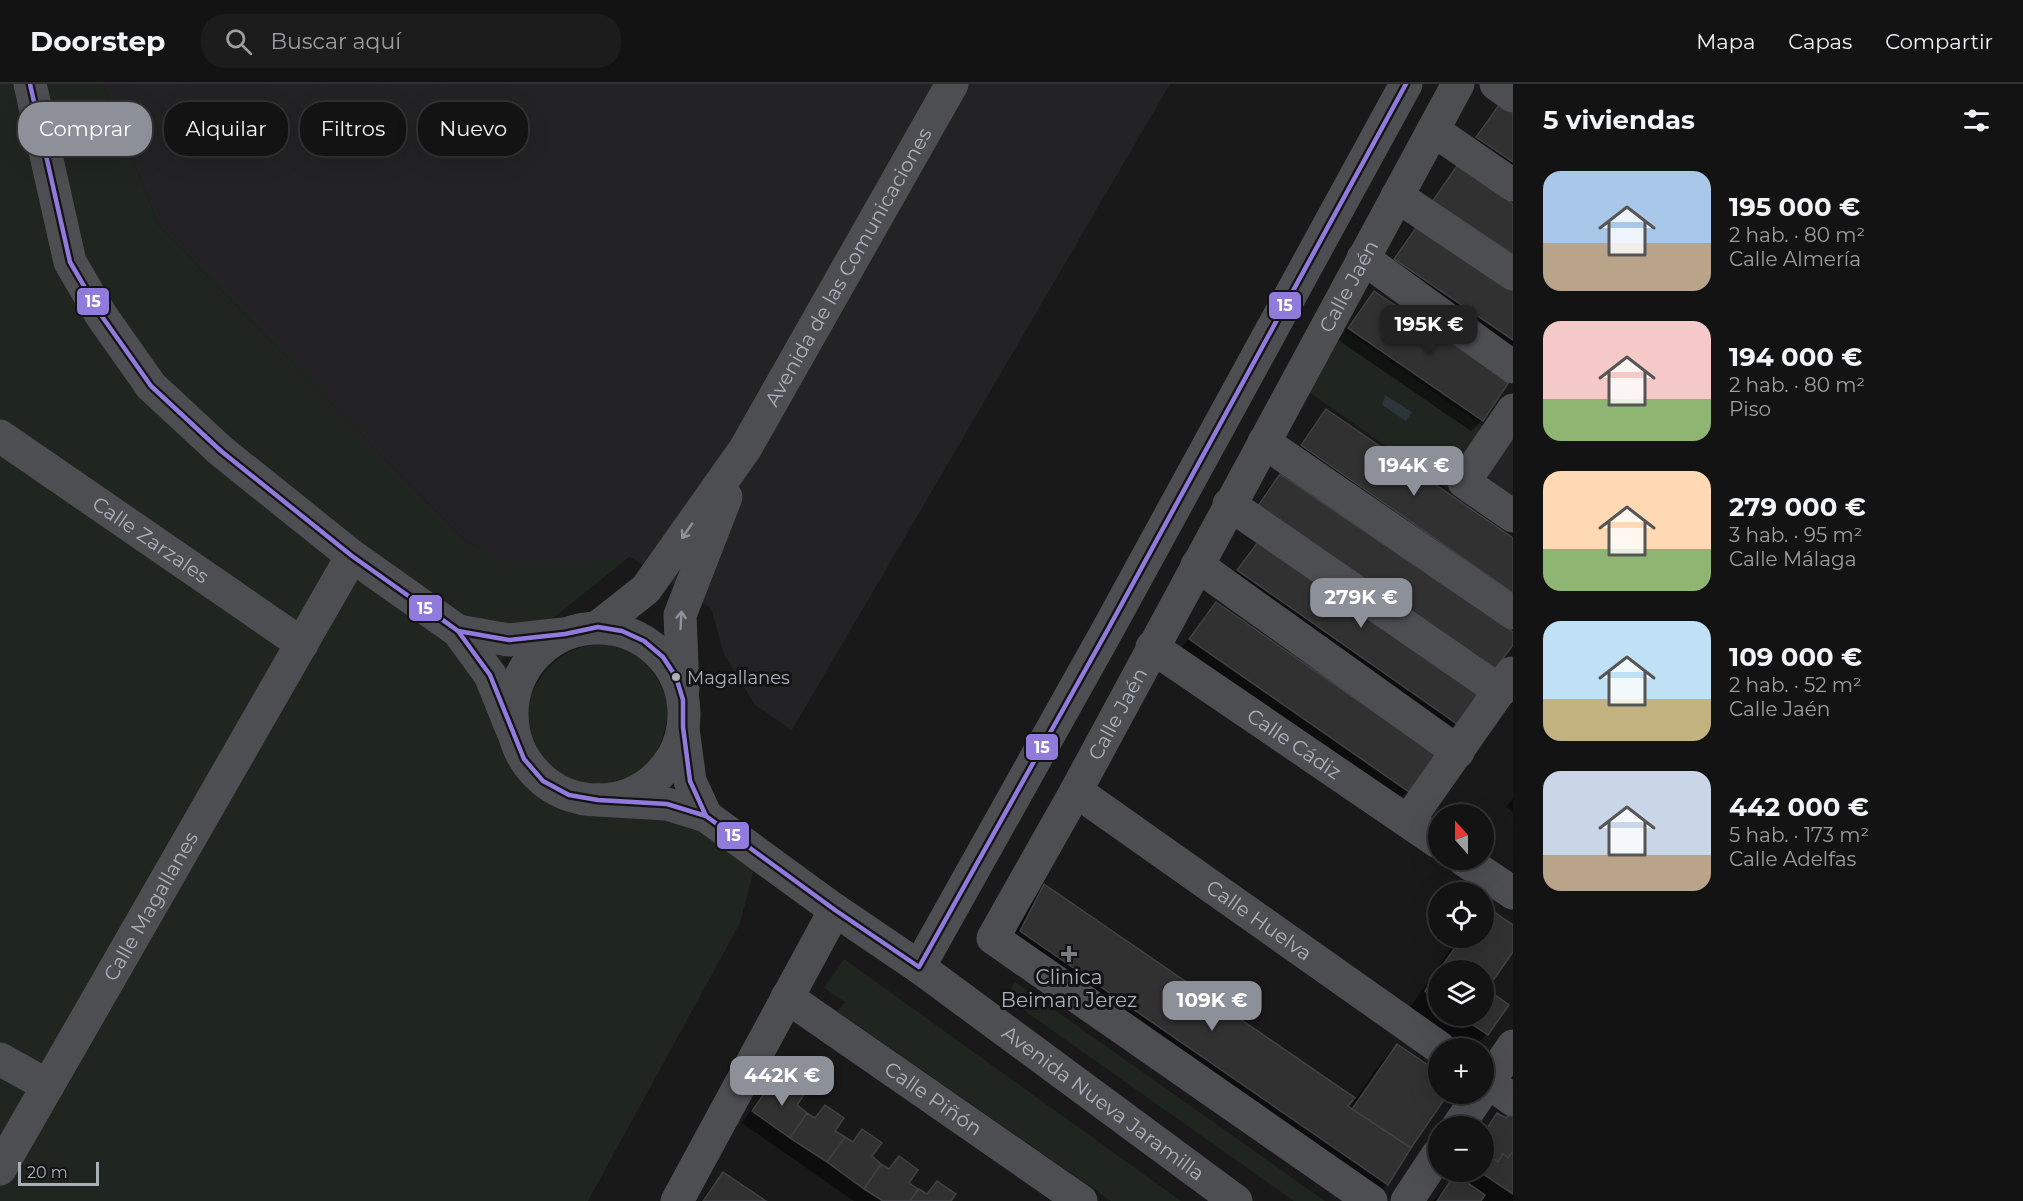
<!DOCTYPE html>
<html lang="es">
<head>
<meta charset="utf-8">
<style>
  body { margin:0; font-family:Montserrat,sans-serif; background:#1c1c1c; color:#f1f3f6; height:100vh; display:flex; flex-direction:column; font-size:22px; white-space:nowrap }
  * { box-sizing:border-box; margin:0 }
  p { font-size:20px; color:#9d9ea0 }
  .icon { flex:none; width:33px; height:33px; fill:none; stroke:currentColor; stroke-width:2; stroke-linecap:round; stroke-linejoin:round }
  .map { position:relative; flex:1; overflow:hidden }
  .drawer { display:flex; flex-direction:column; background:#131313; width:510px }
  .drawer>* { flex:none }
  .banner { position:absolute; left:18px; top:18px; width:570px; height:54px; display:flex; gap:12px }
  .needle { width:39px; rotate:339deg }
  .fabs { position:absolute; left:1428px; top:720px; display:grid; gap:12px }
  .fabs a { display:grid; place-items:center; width:66px; height:66px; border-radius:50%; background:#131313; box-shadow:0 6px 24px #0002,0 0 0 2px #323233; font-size:30px }
  .scale { position:absolute; left:18px; bottom:15px; width:81px; box-sizing:border-box; padding-left:6px; border:3px solid #aab0ba; border-top:0; font-size:16px; line-height:21px; white-space:nowrap; color:#aab0ba; -webkit-text-stroke:4px #131315; paint-order:stroke }
  .price { position:absolute; translate:-50% -51px; padding:0 14px; border-radius:12px; background:#8c9099; color:#fff; font-size:20px; line-height:39px; filter:drop-shadow(0 2px 3px #0008) }
  .price::after { content:''; position:absolute; left:50%; top:36px; width:18px; height:14px; margin-left:-9px; background:inherit; clip-path:polygon(0 0,100% 0,50% 100%) }
  .price.active { background:#222; color:#fff }
  ul { padding:0; list-style:none }
  li { display:flex; align-items:center; gap:18px; height:150px; padding:0 30px }
  li span { display:grid; place-items:center; flex:none; width:168px; height:120px; border-radius:18px; color:#555 }
  li>.icon { margin-inline-start:auto }
  span .icon { width:72px; height:72px; fill:#fffc; stroke-width:1 }
  li b { font-size:26px }
  h2 { display:flex; justify-content:space-between; align-items:center; height:72px; padding:0 30px; font-size:26px }
  .chip { padding:0 21px; border-radius:24px; background:#131313; box-shadow:0 6px 24px #0002,0 0 0 2px #323233; font-size:21px; line-height:54px }
  .chip.active { background:#8c9099; color:#fff }
  header { display:flex; align-items:center; gap:36px; box-sizing:border-box; height:84px; padding:0 30px; background:#131313; border-bottom:2px solid #323233 }
  header strong { font-size:28px }
  nav { display:flex; gap:33px; margin-inline-start:auto; font-size:21px }
  .search { width:420px; height:54px; background:#1c1c1c; display:flex; align-items:center; gap:15px; box-sizing:border-box; padding:0 21px; border-radius:24px; color:#9d9ea0; font-size:22px }
  main { display:flex; flex:1; min-height:0 }
  .map>svg:first-child { display:block }
  .built { fill:#232325 }
  .green { fill:#1f261f }
  .water { fill:#2b353b }
  .shadow { fill:#0007; fill-rule:evenodd }
  .building { fill:#313131; stroke:#414245; stroke-width:1.5 }
  .lines { fill:none; stroke-linecap:round; stroke-linejoin:round }
  .minor { stroke:#4d4e52; stroke-width:33 }
  .bus-1-casing { stroke:#131315; stroke-width:9 }
  .bus-1 { stroke:#907bdd; stroke-width:4.5 }
  .oneway { stroke:#8e939b }
  .bus-dot { fill:#aab0ba; stroke:#131315; stroke-width:2 }
  .poi-dot { fill:#777b82; stroke:#131315; stroke-width:2 }
  .labels { text-anchor:middle; stroke-width:6; stroke-linejoin:round; paint-order:stroke }
  .bus-label { font-size:18px; fill:#aab0ba; stroke:#131315; text-anchor:start }
  .street-label { font-size:20px; fill:#aab0ba; stroke:#131315 }
  .poi-label { font-size:20px; fill:#aab0ba; stroke:#131315 }
  .line-badge { stroke:#131315; stroke-width:2 }
  .badge-label { font-size:16px; text-anchor:middle; font-weight:bold; fill:#fff }
</style>
</head>
<body>
<header>
<strong>Doorstep</strong>
<div class="search"><svg class="icon" aria-label="search" viewBox="0 0 24 24"><circle cx="10" cy="10" r="6"/><path d="M15 15l6 6"/></svg>Buscar aquí</div>
<nav><a>Mapa</a><a>Capas</a><a>Compartir</a></nav>
</header>
<main>
<div class="map">
<svg width="1513" height="1117" viewBox="0 0 1513 1117">
  <rect width="100%" height="100%" fill="#191919"/>
  <path class="built" d="M103,0H1170L792,646L755,621L724,570L711,524L630,473L594,482L520,485L465,457L159,142Z
    M1513,326V432L1464,398Z"/>
  <path class="green" d="M0,0H103L159,142L465,457L520,484L629,473L500,577L534,605C559,554 623,543 655,592C668,612 671,625 664,648C659,667 653,677 637,688L754,785L740,839L588,1117H0Z
    M1330,236L1496,351L1456,411L1296,299Z
    M844,875L1181,1117H1111L837,927L845,918L824,904Z
    M1015,898L1325,1117H1294L1005,913Z"/>
  <path class="water" d="M1385,311L1412,328L1406,337L1382,321Z"/>
  <path class="shadow" d="M1503,18L1513,26V97L1466,65L1491,30Z
    M1457,84L1513,122V195L1421,131L1446,96Z
    M1420,139L1513,202V275L1384,187L1409,151Z
    M1375,209L1482,336L1471,347L1338,256L1363,220Z
    M1326,327L1513,456V528L1291,373L1315,339Z
    M1281,392L1513,550V558L1456,639L1444,651L1227,499L1252,464L1265,451L1245,438L1269,403Z
    M1216,520L1408,707L1396,718L1179,567L1205,532Z
    M1513,714V728L1506,723Z
    M1045,802L1349,1025L1380,979L1397,962L1438,990V1010H1446L1387,1100L1370,1117L998,870L1022,824Z
    M1485,823L1513,843V865L1485,906L1487,950L1472,964H1466L1409,925L1458,854H1484ZM1438,886H1484V932H1438Z
    M787,996L795,1021L813,1034L825,1023L832,1047L851,1059L863,1047L871,1072L888,1086L899,1074L907,1099L925,1110L937,1099L949,1117H854L742,1039L758,1015L770,1004L776,1008Z
    M1513,1029V1117H1433L1451,1096L1448,1094L1453,1088H1484V1046L1498,1030L1505,1036Z
    M723,1090L763,1117H701L712,1101Z"/>
  <path class="building" d="M1502,17L1513,24V78L1476,53Z
    M1457,82L1513,120V175L1431,119Z
    M1420,138L1513,200V256L1394,175Z
    M1374,207L1509,298L1483,337L1348,244Z
    M1326,325L1513,454V509L1301,361Z
    M1280,390L1513,548V561L1492,589L1255,426Z
    M1264,450L1484,603L1457,640L1237,486Z
    M1216,518L1436,671L1409,708L1189,555Z
    M1044,800L1355,1014L1348,1022L1411,1064L1388,1101L1020,847Z
    M1484,821L1513,841V868L1487,905L1509,921L1488,951L1460,932H1484V886H1439L1462,854H1484Z
    M1438,887V917L1425,907Z
    M1397,960L1438,988V1010H1448L1411,1064L1352,1025Z
    M787,994L806,1008L797,1021L807,1029L790,1054L752,1027L769,1002L777,1007Z
    M825,1021L844,1034L835,1047L845,1053L827,1078L790,1054L807,1029L815,1034Z
    M1513,1027V1067L1508,1074L1503,1069L1498,1078L1484,1069V1049L1497,1029L1506,1034Z
    M862,1045L882,1059L872,1072L881,1080L864,1105L827,1078L845,1053L853,1058Z
    M1513,1067V1110L1480,1088H1484V1069L1498,1078L1503,1069L1508,1074Z
    M899,1072L918,1086L909,1099L918,1105L910,1117H883L864,1105L881,1080L889,1085Z
    M723,1088L766,1117H703Z
    M1455,1090L1485,1111L1481,1117H1437Z
    M937,1097L956,1110L951,1117H910L919,1105L927,1110Z"/>
  <g class="lines">
    <g class="minor">
      <path d="M30,0L70,178L101,231L151,302L221,367L352,472L458,547L490,591L513,648"/>
      <path d="M1496,0L1513,12"/>
      <path d="M1433,46L1513,101"/>
      <path d="M1397,112L1513,190"/>
      <path d="M1363,174L1513,283"/>
      <path d="M1513,326L1464,398L1513,432"/>
      <path id="s1" d="M0,352L302,560"/>
      <path d="M1264,358L1513,529"/>
      <path d="M1229,420L1500,607"/>
      <path d="M1197,481L1458,668"/>
      <path id="s2" d="M598,543L646,505L745,365L952,0"/>
      <circle cx="598" cy="630" r="86"/>
      <path d="M458,547L509,556L563,550"/>
      <path id="s3" d="M1152,563L1438,758"/>
      <path d="M683,605L680,531L726,413"/>
      <path d="M683,645L690,697L706,732"/>
      <path id="s4" d="M1076,707L1440,964"/>
      <path id="s5" d="M598,716L667,720L706,732L835,826L919,883L1236,1117"/>
      <path d="M1408,737L1512,589"/>
      <path d="M1464,776L1513,809"/>
      <path d="M919,883L1107,547L1406,0"/>
      <path id="s6" d="M787,913L1081,1117"/>
      <path d="M0,975L48,1002"/>
      <path d="M1484,995L1513,1016"/>
      <path d="M1484,1005L1513,962"/>
      <path d="M1458,1042L1480,1010"/>
      <path id="s7" d="M0,1085L352,472"/>
      <path d="M677,1117L835,826"/>
      <path id="s8" d="M1371,1117L993,854L1076,707L1458,0"/>
      <path d="M1407,1117L1438,1070"/>
    </g>
    <defs>
      <path id="bus-1" d="M30,0L70,178L101,231L151,302L221,367L352,472L458,547L509,556L565,550L598,543L622,547L644,557L663,573L676,593L683,616V643L690,697L706,732L835,826L919,883
        M432,528L458,547L490,591L524,675L543,697L569,711L598,716L667,720L706,732L738,755
        M919,883L1107,547L1406,0"/>
    </defs>
    <use href="#bus-1" class="bus-1-casing"/>
    <use href="#bus-1" class="bus-1"/>
  </g>
  <defs><path id="oneway-shaft" d="M-6 0H5M1.5-3L5.5 0L1.5 3" fill="none" stroke-width="1.6" stroke-linecap="round" stroke-linejoin="round" transform="scale(1.5)"/></defs>
  <g class="oneway">
    <use href="#oneway-shaft" transform="translate(687 447) rotate(125)"/>
    <use href="#oneway-shaft" transform="translate(681 536) rotate(-87)"/>
  </g>
  <circle class="bus-dot" cx="676" cy="593" r="5"/>
  <path class="poi-dot" d="M1066 861h6v6h6v6h-6v6h-6v-6h-6v-6h6z"/>
  <g class="labels">
    <g class="bus-label">
      <text x="687" y="600">Magallanes</text>
    </g>
    <g class="street-label">
      <text dy="7" stroke="none"><textPath href="#s2" startOffset="442">Avenida de las Comunicaciones</textPath></text>
      <text dy="7" stroke="none"><textPath href="#s8" startOffset="1203">Calle Jaén</textPath></text>
      <text dy="7" stroke="none"><textPath href="#s1" startOffset="183">Calle Zarzales</textPath></text>
      <text dy="7" stroke="none"><textPath href="#s8" startOffset="717">Calle Jaén</textPath></text>
      <text dy="7" stroke="none"><textPath href="#s3" startOffset="172">Calle Cádiz</textPath></text>
      <text dy="7" stroke="none"><textPath href="#s7" startOffset="303">Calle Magallanes</textPath></text>
      <text dy="7" stroke="none"><textPath href="#s4" startOffset="224">Calle Huelva</textPath></text>
      <text dy="7" stroke="none"><textPath href="#s6" startOffset="178">Calle Piñón</textPath></text>
      <text dy="7" stroke="none"><textPath href="#s5" startOffset="600">Avenida Nueva Jaramilla</textPath></text>
    </g>
    <g class="poi-label">
      <text x="1069" y="900">Clinica<tspan x="1069" dy="23">Beiman Jerez</tspan></text>
    </g>
  </g>
  <g class="line-badge">
    <rect x="76" y="203" width="34" height="29" rx="6" fill="#907bdd"/>
    <rect x="1268" y="207" width="34" height="29" rx="6" fill="#907bdd"/>
    <rect x="408" y="510" width="35" height="28" rx="6" fill="#907bdd"/>
    <rect x="1025" y="649" width="34" height="28" rx="6" fill="#907bdd"/>
    <rect x="716" y="737" width="34" height="29" rx="6" fill="#907bdd"/>
  </g>
  <g class="badge-label">
    <text x="93" y="223">15</text>
    <text x="1285" y="227">15</text>
    <text x="425" y="530">15</text>
    <text x="1042" y="669">15</text>
    <text x="733" y="757">15</text>
  </g>
</svg>
<div class="fabs">
<a><svg class="needle" viewBox="-14 -14 28 28"><path d="M0-13l5 13h-10z" fill="#e53935"/><path d="M0 13l5-13h-10z" fill="#9d9ea0"/></svg></a>
<a><svg class="icon" aria-label="locate" viewBox="0 0 24 24"><circle cx="12" cy="12" r="6"/><path d="M12 2v4M12 18v4M2 12h4M18 12h4"/></svg></a>
<a><svg class="icon" aria-label="layers" viewBox="0 0 24 24"><path d="M12 4l9 5-9 5-9-5zM3 14l9 5 9-5"/></svg></a>
<a>+</a>
<a>−</a>
</div>
<div class="scale">20 m</div>
<b class="price active" style="left:1429px;top:272px">195K €</b>
<b class="price" style="left:1414px;top:413px">194K €</b>
<b class="price" style="left:1361px;top:545px">279K €</b>
<b class="price" style="left:1212px;top:948px">109K €</b>
<b class="price" style="left:782px;top:1023px">442K €</b>
<div class="banner">
<a class="chip active">Comprar</a>
<a class="chip">Alquilar</a>
<a class="chip">Filtros</a>
<a class="chip">Nuevo</a>
</div>
</div>
<section class="drawer">
<h2>5 viviendas<svg class="icon" aria-label="filters" viewBox="0 0 24 24"><path d="M4 7h16M4 17h16"/><circle cx="9" cy="7" r="2"/><circle cx="15" cy="17" r="2"/></svg></h2>
<ul>
<li><span style="background:linear-gradient(#a9c7e8 60%,#b9a48a 0)"><svg class="icon" aria-label="home" viewBox="0 0 24 24"><path d="M3 11l9-7 9 7M6 9v11h12V9"/></svg></span><div><b>195 000 €</b><p>2 hab. · 80 m²</p><p>Calle Almería</p></div></li>
<li><span style="background:linear-gradient(#f6c9c9 65%,#8fb573 0)"><svg class="icon" aria-label="home" viewBox="0 0 24 24"><path d="M3 11l9-7 9 7M6 9v11h12V9"/></svg></span><div><b>194 000 €</b><p>2 hab. · 80 m²</p><p>Piso</p></div></li>
<li><span style="background:linear-gradient(#ffd9b3 65%,#8fb573 0)"><svg class="icon" aria-label="home" viewBox="0 0 24 24"><path d="M3 11l9-7 9 7M6 9v11h12V9"/></svg></span><div><b>279 000 €</b><p>3 hab. · 95 m²</p><p>Calle Málaga</p></div></li>
<li><span style="background:linear-gradient(#bfe0f5 65%,#c2b280 0)"><svg class="icon" aria-label="home" viewBox="0 0 24 24"><path d="M3 11l9-7 9 7M6 9v11h12V9"/></svg></span><div><b>109 000 €</b><p>2 hab. · 52 m²</p><p>Calle Jaén</p></div></li>
<li><span style="background:linear-gradient(#c9d6e8 70%,#b9a48a 0)"><svg class="icon" aria-label="home" viewBox="0 0 24 24"><path d="M3 11l9-7 9 7M6 9v11h12V9"/></svg></span><div><b>442 000 €</b><p>5 hab. · 173 m²</p><p>Calle Adelfas</p></div></li>
</ul>
</section>
</main>
</body>
</html>
